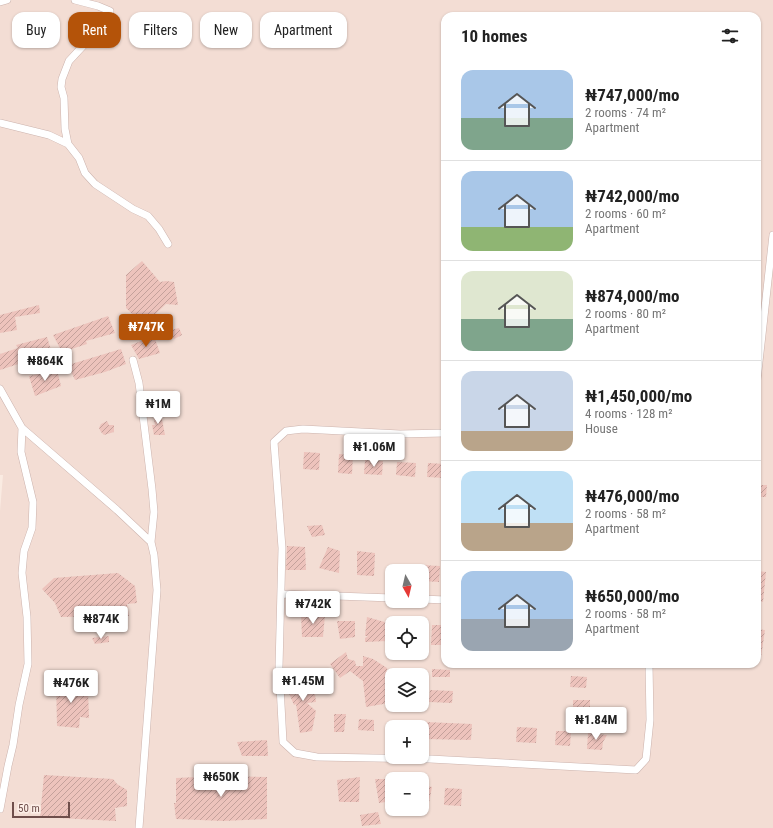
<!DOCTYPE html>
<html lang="en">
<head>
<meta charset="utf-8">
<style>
  body { margin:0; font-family:"Roboto Condensed",sans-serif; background:#f6f6f6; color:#222; height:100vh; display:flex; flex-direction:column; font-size:15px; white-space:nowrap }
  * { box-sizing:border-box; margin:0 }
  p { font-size:13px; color:#767676 }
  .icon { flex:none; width:22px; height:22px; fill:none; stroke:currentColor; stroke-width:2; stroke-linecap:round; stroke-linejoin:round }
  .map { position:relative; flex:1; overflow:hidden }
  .panel { position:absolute; left:441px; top:12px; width:320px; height:656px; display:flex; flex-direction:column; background:#fff; border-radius:12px; box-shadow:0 1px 3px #0004 }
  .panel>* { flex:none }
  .guide { position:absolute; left:12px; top:12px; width:369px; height:36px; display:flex; gap:8px }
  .needle { width:26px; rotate:172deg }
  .buttons { position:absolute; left:385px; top:564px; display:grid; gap:8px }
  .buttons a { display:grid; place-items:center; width:44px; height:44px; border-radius:8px; background:#fff; box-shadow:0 1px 3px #0004; font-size:20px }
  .scale { position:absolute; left:12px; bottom:10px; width:58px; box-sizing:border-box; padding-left:4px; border:2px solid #6f4e4b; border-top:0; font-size:11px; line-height:14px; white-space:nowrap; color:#6f4e4b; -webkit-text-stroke:3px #fdefe8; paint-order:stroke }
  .price { position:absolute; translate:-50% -34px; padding:0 9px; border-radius:4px; background:#fff; color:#222; font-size:13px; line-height:26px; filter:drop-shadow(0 1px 2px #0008) }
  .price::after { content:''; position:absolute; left:50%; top:24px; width:12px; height:9px; margin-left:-6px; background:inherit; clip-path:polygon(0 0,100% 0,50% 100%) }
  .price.selected { background:#b45309; color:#fff }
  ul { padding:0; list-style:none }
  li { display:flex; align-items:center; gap:12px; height:100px; padding:0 20px }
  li+li { border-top:1px solid #e0e0e0 }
  li span { display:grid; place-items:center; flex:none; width:112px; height:80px; border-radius:12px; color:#555 }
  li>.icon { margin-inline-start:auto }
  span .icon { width:48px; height:48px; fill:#fffc; stroke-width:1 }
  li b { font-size:17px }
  h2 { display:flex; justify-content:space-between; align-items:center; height:48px; padding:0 20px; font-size:17px }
  .chip { padding:0 14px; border-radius:12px; background:#fff; box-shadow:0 1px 3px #0004; font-size:14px; line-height:36px }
  .chip.selected { background:#b45309; color:#fff }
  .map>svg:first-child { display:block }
  .residential { fill:#f3ddd4; fill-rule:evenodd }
  .building { fill:url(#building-hatch) }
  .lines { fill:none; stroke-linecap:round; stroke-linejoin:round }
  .minor-casing { stroke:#ccb3ad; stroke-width:8 }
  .minor { stroke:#fff; stroke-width:7 }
</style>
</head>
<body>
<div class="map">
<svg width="773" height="828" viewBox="0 0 773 828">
  <defs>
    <pattern id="building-hatch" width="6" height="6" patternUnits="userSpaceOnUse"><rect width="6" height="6" fill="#edc3bc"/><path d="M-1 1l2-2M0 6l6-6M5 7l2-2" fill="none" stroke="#c4a19b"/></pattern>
  </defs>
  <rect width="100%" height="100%" fill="#faebe2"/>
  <path class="residential" d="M0,0H773V828H0V511L3,475H0ZM445,16H757V664H445ZM392,571H422V601H392ZM392,623H422V653H392ZM392,675H422V705H392ZM392,727H422V757H392ZM392,779H422V809H392Z"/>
  <path class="building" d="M142,261L160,282L166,281L174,282L178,305L166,304L144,325L126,308V275Z
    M39,305L40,313L15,317L17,330L0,333V315Z
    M108,316L115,333L86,341L87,344L62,352L53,335Z
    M179,328L182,335L174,339L167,331Z
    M154,336L160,353L139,359L131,345Z
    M47,337L52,353L0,370V354L18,348L16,345Z
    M121,349L126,364L105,372L75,380L68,365Z
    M57,370L61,386L35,396L29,376Z
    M153,414H161L165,435H154L152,425H155Z
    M107,421L109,425H114V432L104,435L101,432L99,428L101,424Z
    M304,452L320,453L319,470L303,469Z
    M339,454L353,455L352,474L338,473Z
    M365,460L383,461L382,475L364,474Z
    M397,462L416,463L415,477L396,475Z
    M428,463L445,464V478L427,477Z
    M757,485H767L766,497H757Z
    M322,525L325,535L312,537L307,526Z
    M287,546L305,547L306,570H286Z
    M328,547L340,551L339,573L319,568Z
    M357,551L375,553L374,576L357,575Z
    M420,565L440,566L439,582L422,581V571H420Z
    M757,571L766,572L763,602L757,601Z
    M118,573L135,586L137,603L127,604L129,616L61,617L55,603L42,589L54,578Z
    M301,614L325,615L323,637H302Z
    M367,617L388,623L387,641L365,642V638L368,636H365Z
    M337,621H355V637L340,639Z
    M432,625H445V645H431Z
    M757,629L765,630L761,657L757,656Z
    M109,636V642L95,644L92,638Z
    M346,652L348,659L355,661L356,666H363V656L373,659L387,668L388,677H386L389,703L366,707L363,681L350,671L340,678L330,664Z
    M432,669L450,670V677H432Z
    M571,676L587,677L586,688L570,687Z
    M313,678L316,702L307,703L316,711L312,731L300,733L296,704L294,705L285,684V680Z
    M56,680L79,681L78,691H88L89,718L80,717L79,728L57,726Z
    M430,690L453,691L452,703L429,702Z
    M573,700H590V709L573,708Z
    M334,714H346L344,732H334Z
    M359,719L374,720V731L358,730Z
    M425,722L472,724L471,740L423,739Z
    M517,727L537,728L536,743L516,742Z
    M556,731H571L570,746L555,745Z
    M588,733L607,735L603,742L602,750L587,749Z
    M267,740L268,756H242L237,742Z
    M44,775L113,779L117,784L127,790V806L115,808L116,821L40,817Z
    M219,776L267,777V819L223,821L176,819L174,803H176V778Z
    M360,777L359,802H339L337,780Z
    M375,779H392V801L379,803Z
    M422,785L432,787L428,808L422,806Z
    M445,788L462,789L461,806L444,805Z
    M378,812L381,824L362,826L360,815Z"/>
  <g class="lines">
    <defs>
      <path id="minor" d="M75,0L98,6L110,11L107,20L69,61L62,79L61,87L64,98L65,129L68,144L79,158L85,173L95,184L133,209L148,216L159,229L168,244
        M0,2L7,0
        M0,123L49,135L68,144
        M133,360L139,383L152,489L154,512L151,542L154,555L157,590L139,828
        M757,380L773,235
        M0,389L22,428L117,510L151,542
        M445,433L400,434L303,429L286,431L274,442L282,548L279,667L283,742L295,753L317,757L430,759L636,770L646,759L650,720L649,664
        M281,594L392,598
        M422,599L445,600
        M0,809L8,766L13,745L19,705L28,664L27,617L22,573L24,551L32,528L33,502L21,452L22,428"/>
    </defs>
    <use href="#minor" class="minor-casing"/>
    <use href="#minor" class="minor"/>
  </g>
</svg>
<div class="buttons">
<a><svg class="needle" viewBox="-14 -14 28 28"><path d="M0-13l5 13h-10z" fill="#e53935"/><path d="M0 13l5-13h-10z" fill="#767676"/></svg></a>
<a><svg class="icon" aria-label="locate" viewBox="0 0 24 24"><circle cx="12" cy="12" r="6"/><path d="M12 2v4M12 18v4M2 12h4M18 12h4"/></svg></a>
<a><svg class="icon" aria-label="layers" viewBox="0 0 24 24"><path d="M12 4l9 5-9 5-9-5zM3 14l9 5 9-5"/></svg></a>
<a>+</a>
<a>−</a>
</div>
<div class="scale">50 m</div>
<b class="price selected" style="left:146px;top:348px">₦747K</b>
<b class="price" style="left:45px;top:382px">₦864K</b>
<b class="price" style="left:158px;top:425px">₦1M</b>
<b class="price" style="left:374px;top:468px">₦1.06M</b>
<b class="price" style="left:313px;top:625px">₦742K</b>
<b class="price" style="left:101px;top:640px">₦874K</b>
<b class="price" style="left:303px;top:702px">₦1.45M</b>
<b class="price" style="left:71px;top:704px">₦476K</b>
<b class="price" style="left:596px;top:741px">₦1.84M</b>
<b class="price" style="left:221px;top:798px">₦650K</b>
<div class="guide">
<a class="chip">Buy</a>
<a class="chip selected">Rent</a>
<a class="chip">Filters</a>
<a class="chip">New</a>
<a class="chip">Apartment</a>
</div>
<section class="panel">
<h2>10 homes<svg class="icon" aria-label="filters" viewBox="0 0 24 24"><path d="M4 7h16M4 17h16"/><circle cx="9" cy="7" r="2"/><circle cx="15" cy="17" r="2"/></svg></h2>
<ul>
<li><span style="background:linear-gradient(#a9c7e8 60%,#7fa58c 0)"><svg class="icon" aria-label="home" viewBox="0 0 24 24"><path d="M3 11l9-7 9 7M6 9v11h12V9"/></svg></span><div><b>₦747,000/mo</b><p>2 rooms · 74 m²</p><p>Apartment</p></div></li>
<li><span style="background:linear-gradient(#a9c7e8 70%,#8fb573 0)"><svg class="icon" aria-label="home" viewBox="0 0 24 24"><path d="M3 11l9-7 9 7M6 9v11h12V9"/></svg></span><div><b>₦742,000/mo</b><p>2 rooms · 60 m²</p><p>Apartment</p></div></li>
<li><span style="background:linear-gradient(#dfe7d0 60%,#7fa58c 0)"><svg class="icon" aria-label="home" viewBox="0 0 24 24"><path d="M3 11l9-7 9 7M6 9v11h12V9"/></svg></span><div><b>₦874,000/mo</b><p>2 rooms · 80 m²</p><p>Apartment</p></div></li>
<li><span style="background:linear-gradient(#c9d6e8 75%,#b9a48a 0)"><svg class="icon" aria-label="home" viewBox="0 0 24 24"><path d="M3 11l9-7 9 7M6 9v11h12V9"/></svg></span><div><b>₦1,450,000/mo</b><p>4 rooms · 128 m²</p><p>House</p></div></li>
<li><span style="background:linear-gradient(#bfe0f5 65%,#b9a48a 0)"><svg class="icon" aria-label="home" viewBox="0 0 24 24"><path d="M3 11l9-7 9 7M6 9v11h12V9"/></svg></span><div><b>₦476,000/mo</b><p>2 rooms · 58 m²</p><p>Apartment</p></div></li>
<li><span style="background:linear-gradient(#a9c7e8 60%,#9aa5b1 0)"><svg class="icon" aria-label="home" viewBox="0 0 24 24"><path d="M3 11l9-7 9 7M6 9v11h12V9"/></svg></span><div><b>₦650,000/mo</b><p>2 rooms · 58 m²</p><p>Apartment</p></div></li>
</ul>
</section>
</div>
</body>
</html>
